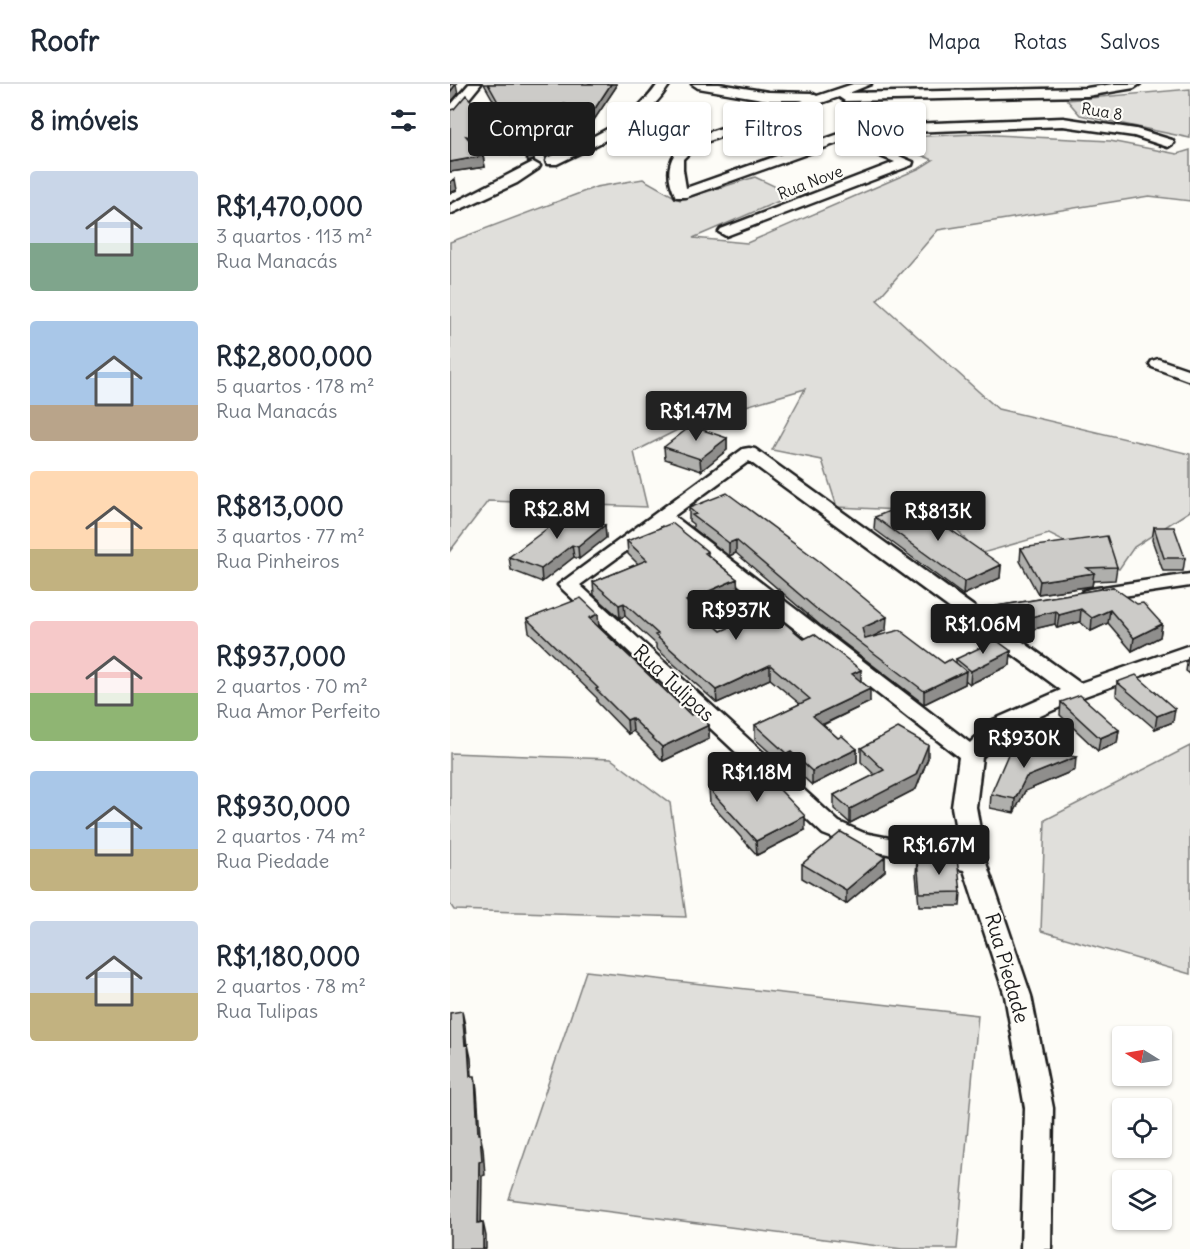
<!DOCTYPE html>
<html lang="pt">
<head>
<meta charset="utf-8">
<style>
  body { margin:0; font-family:Delius,sans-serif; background:#f2f2f3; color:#1f2937; height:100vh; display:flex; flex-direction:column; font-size:22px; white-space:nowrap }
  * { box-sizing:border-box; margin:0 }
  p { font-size:20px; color:#747a83 }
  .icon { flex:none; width:33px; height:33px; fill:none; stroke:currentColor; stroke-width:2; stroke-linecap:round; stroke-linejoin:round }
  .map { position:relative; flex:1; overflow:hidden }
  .drawer { display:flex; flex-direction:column; background:#fff; width:450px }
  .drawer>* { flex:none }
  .top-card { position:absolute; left:18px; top:18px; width:570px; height:54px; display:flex; gap:12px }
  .needle { width:39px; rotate:281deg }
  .buttons { position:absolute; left:662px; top:942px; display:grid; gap:12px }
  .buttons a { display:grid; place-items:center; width:60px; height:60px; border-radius:6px; background:#fff; box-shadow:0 2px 4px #0004; font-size:30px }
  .price { position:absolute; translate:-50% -51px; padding:0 14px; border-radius:6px; background:#1c1c1c; color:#fff; font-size:20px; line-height:39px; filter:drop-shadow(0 2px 3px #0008) }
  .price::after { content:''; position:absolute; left:50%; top:36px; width:18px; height:14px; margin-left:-9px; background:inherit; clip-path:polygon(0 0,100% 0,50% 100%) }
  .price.selected { background:#222; color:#fff }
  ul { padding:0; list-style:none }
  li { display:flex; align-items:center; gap:18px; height:150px; padding:0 30px }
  li span { display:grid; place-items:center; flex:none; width:168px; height:120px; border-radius:6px; color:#555 }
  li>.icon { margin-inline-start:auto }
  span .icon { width:72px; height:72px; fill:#fffc; stroke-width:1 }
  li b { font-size:26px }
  h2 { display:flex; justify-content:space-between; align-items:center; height:72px; padding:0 30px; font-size:26px }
  .pill { padding:0 21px; border-radius:6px; background:#fff; box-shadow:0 2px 4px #0004; font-size:21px; line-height:54px }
  .pill.selected { background:#1c1c1c; color:#fff }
  header { display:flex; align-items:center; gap:36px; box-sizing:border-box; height:84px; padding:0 30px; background:#fff; border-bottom:2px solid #e0e1e3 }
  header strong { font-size:28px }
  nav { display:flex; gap:33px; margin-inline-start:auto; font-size:21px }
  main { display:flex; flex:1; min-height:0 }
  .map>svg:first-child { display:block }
  .green { fill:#e0dfdb; stroke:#7e7e7c; stroke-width:1.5 }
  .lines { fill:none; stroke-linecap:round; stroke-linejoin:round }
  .minor-casing { stroke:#1c1c1c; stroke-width:5 }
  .minor { fill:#fdfcf7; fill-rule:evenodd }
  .wall { fill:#afafac; stroke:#1c1c1c; stroke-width:1.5 }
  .shaded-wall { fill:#8f8e8c; stroke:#1c1c1c; stroke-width:1.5 }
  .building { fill:#cccbc8; stroke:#1c1c1c; stroke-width:1.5 }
  .labels { text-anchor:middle; stroke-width:4.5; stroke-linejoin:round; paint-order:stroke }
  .far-street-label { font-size:16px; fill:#1c1c1c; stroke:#fdfcf7 }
  .street-label { font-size:20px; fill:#1c1c1c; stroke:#fdfcf7 }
</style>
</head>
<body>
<header>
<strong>Roofr</strong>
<nav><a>Mapa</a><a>Rotas</a><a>Salvos</a></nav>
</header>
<main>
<section class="drawer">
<h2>8 imóveis<svg class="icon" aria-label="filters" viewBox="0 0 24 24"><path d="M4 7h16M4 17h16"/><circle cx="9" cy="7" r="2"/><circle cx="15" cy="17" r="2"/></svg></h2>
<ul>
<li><span style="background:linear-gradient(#c9d6e8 60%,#7fa58c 0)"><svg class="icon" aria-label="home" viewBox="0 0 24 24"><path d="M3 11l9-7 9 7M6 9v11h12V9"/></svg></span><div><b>R$1,470,000</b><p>3 quartos · 113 m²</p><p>Rua Manacás</p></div></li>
<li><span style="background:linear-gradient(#a9c7e8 70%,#b9a48a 0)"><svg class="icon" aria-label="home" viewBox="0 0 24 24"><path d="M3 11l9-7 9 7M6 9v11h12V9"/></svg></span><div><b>R$2,800,000</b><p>5 quartos · 178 m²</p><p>Rua Manacás</p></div></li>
<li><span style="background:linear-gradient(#ffd9b3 65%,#c2b280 0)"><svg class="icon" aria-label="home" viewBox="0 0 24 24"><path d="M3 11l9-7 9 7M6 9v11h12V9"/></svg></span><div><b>R$813,000</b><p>3 quartos · 77 m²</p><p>Rua Pinheiros</p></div></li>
<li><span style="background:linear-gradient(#f6c9c9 60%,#8fb573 0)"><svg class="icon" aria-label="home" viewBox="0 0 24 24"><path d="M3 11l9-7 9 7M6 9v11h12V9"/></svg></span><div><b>R$937,000</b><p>2 quartos · 70 m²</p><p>Rua Amor Perfeito</p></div></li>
<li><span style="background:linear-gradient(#a9c7e8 65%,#c2b280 0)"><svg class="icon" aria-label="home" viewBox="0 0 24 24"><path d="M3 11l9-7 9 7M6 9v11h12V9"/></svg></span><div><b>R$930,000</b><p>2 quartos · 74 m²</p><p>Rua Piedade</p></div></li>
<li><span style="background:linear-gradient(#c9d6e8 60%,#c2b280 0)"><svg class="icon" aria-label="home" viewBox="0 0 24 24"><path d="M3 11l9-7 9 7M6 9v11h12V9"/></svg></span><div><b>R$1,180,000</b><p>2 quartos · 78 m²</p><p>Rua Tulipas</p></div></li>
</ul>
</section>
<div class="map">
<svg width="740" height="1165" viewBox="0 0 740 1165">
  <rect width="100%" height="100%" fill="#fdfcf7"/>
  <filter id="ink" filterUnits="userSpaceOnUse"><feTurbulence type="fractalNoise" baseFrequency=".0167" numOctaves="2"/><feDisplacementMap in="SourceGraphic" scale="12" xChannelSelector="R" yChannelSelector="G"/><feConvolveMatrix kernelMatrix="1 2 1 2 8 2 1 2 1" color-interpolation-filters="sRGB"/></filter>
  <g filter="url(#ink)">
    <path class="green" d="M740,5V54L630,31L617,16Z
      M527,50L660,57L727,70L740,66V117L699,112L488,146L427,216L548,325L740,370V427L684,463L669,485L599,450L529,470L491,428L387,423L372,376L322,366L355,305L247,336L184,368L197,423L38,417L0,467V158L146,103L193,95L230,116L305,93L343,111L243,154L297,159L470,84L483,76L430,54Z
      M740,662V890L591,847L595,736Z
      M0,669L161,675L220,719L236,833L4,826L0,820Z
      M136,887L528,931L507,1165H452L59,1115Z"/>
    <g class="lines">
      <defs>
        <path id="minor" d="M19,0H31L4,33L0,34V22Z
          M208,0H220C192,44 151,58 107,80H97L96,77L97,74C138,55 182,39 208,0Z
          M242,0H269L318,8L361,9L367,12L403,0H421L399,9L637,4L663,0H690L684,4L637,12L395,17L389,13L247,61L233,75V86L236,104L389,50L434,41L613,34L686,45L722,56L724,59L718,63L684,52L613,42L434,49L407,54L463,78L462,81L276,152L269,148L271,145L445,78L393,57L236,113H226C214,89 218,71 239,55L354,16H318L248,4Z
          M83,78L90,82L88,85L67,99L0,130V121Z
          M708,275L740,286V297L702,283L700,280L702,277Z
          M299,364L305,365L630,599L740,561V574L635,612L559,646L532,673L526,723L536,779L581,912L603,1024L601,1165H571L575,1024L555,912L514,786L409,764L373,750L108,501L293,365ZM299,377L611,606L543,636L520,659L224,432ZM212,441L509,673L502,723L510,768L414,749L389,738L130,501Z
          M740,490V502L640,517L633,515L630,511L633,507L640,505Z"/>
      </defs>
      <use href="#minor" class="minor-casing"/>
      <use href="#minor" class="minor"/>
    </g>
    <path class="wall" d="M34,0H166V3L144,36L115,29L113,32L76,30L84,76L78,78Z
      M0,26L62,62L63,71L26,63L33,72L35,83L0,88Z
      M277,354V366L251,387L215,375L214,363Z
      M239,424L436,546L421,553L494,579H506V575L561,567L560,581L520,600L515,596V600L474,620L370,541L286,469L279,472L243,444V440L239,437Z
      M425,433L551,481L550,494L513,511L424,445Z
      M155,441L156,454L129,475L124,473L92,498L61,486L59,473Z
      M704,443L735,474L733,487H713L702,456Z
      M177,457L258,468V471L287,495L288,508L246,526L271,547L354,555L411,597L420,618L373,641L388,654L407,665V678L362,701L341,682L337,684L305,655V641L350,620L320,595L267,619L206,564V560L175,532L170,534L144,511L143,498L188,480L178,470Z
      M571,464L667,483L665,496L643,497L642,502L588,510L570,477Z
      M663,503L712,540L710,553L682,567L658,539L641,547L630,538L607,544L605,540L567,549L546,535L547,522Z
      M77,535L149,543L241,631L259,641V655L213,677L183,647L178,650L147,618V614L79,548Z
      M738,573H740V590L736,587Z
      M667,598L723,638L705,645L666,611Z
      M611,618L669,646L667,659L648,667L610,631Z
      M411,664L478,674L466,705L400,739L384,725V711L425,691L411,678Z
      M625,686L575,707L564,729L540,724L541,710Z
      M259,705L355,746L307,771L260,719Z
      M435,773V787L396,820L352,794V780Z
      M467,776L511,808L510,822H469L466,790Z"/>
    <path class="shaded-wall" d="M6,0L8,10L0,19V8Z
      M161,0H166V3L144,36V26Z
      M114,20L115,29L113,32L112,22Z
      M83,66L84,76L78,78L76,68Z
      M33,72L35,83L0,88V78Z
      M5,95L7,106L0,109V98Z
      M277,354V366L251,387L250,375Z
      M155,441L156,454L129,475L128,463Z
      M286,456V469L279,472V459Z
      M122,461L124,473L92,498L91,485Z
      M551,481L550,494L513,511L514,498Z
      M644,489L642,502L588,510L590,497Z
      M287,495L288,508L237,530L236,517Z
      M174,519L175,532L170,534L169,521Z
      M631,525L630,538L607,544L609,531Z
      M660,526L658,539L641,547L642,534Z
      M606,527L605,540L567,549L568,536Z
      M148,530L149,543L140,547L139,534Z
      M437,533L436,546L412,558V544Z
      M712,540L710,553L682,567L684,554Z
      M561,567L560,581L520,600L521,587Z
      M320,581V595L267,619L266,606Z
      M411,586V599L402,590Z
      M516,587L515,600L474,620V607Z
      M420,605V618L363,645V632Z
      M725,625L723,638L705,645L707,632Z
      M182,634L183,647L178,650L177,636Z
      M259,641V655L213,677L212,663Z
      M669,646L667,659L648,667L650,654Z
      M478,661V674L466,705L400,739V725Z
      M407,665V678L362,701V687Z
      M341,668V682L337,684V670Z
      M626,673L625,686L575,707L564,729L565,715L576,693Z
      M355,732V746L307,771L306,757Z
      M435,773V787L396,820V806Z
      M12,927L15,941L18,975L15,961Z
      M18,960L21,974L23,1006L20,992Z
      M25,992L27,1006L30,1050L33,1064L35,1091L32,1092L31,1153L28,1139L29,1078Z
      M33,1138L36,1152V1165H33Z"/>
    <path class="building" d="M0,0H6L0,8Z
      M38,0H161L144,26L114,20L112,22L74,20L83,66L76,68Z
      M16,11L62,62L16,52L33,72L0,78V26L4,25Z
      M241,342L277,354L250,375L214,363Z
      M277,409L369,477L437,533L412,544L415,555L450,546L494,579L501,575L516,587L474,607L370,528L286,456L279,459L242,431L246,430L239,424Z
      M461,418L551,481L514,498L425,433Z
      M118,429L155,441L128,463L122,461L91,485L59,473Z
      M222,439L258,468L255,469L287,495L236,517L271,547L319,526L354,555L364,550L411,586L402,590L420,605L363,632L388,654L392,652L407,665L362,687L341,668L337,670L305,641L360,615L320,581L266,606L205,551L208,550L174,519L169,521L143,498L197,476L177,457Z
      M704,443H724L735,474H714Z
      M657,452L667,483L637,484L644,489L590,497L571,464Z
      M663,503L687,520L693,519L712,540L684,554L660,526L642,534L631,525L609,531L606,527L568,536L547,522Z
      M131,514L148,530L139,534L241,631L245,629L259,641L212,663L182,634L177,636L146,605L148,604L77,535Z
      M546,556L561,567L521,587L506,575Z
      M686,591L725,625L707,632L667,598Z
      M630,611L669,646L650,654L611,618Z
      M448,644L478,661L466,691L400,725L384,711L434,686L411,664Z
      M562,661L626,673L576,693L565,715L541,710Z
      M307,682L355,732L306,757L259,705Z
      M391,748L435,773L396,806L352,780Z
      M507,775L511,808L470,809L467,776Z
      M12,927L15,961L18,960L20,992H25L28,1050H30L32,1077L29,1078L28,1139L33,1138V1165H0V929Z"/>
  </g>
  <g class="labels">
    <g class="far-street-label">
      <text transform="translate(652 27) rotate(9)" y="6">Rua 8</text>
      <text transform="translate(360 98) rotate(-21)" y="6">Rua Nove</text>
    </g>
    <g class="street-label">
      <text transform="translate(224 599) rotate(43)" y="7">Rua Tulipas</text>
      <text transform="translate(557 884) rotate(74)" y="7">Rua Piedade</text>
    </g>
  </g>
</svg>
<div class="buttons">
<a><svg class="needle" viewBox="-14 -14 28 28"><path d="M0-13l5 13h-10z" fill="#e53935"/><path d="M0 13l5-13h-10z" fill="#747a83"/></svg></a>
<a><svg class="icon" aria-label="locate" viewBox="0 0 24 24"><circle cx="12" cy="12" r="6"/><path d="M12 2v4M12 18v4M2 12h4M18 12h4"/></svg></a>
<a><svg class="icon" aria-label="layers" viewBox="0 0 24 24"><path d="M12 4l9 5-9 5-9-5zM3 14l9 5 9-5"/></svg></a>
</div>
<b class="price selected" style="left:246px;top:358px">R$1.47M</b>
<b class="price" style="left:107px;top:456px">R$2.8M</b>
<b class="price" style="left:488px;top:458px">R$813K</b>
<b class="price" style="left:286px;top:557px">R$937K</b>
<b class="price" style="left:533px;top:571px">R$1.06M</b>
<b class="price" style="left:574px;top:685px">R$930K</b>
<b class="price" style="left:307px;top:719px">R$1.18M</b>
<b class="price" style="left:489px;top:792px">R$1.67M</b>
<div class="top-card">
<a class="pill selected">Comprar</a>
<a class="pill">Alugar</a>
<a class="pill">Filtros</a>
<a class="pill">Novo</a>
</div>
</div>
</main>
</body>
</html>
